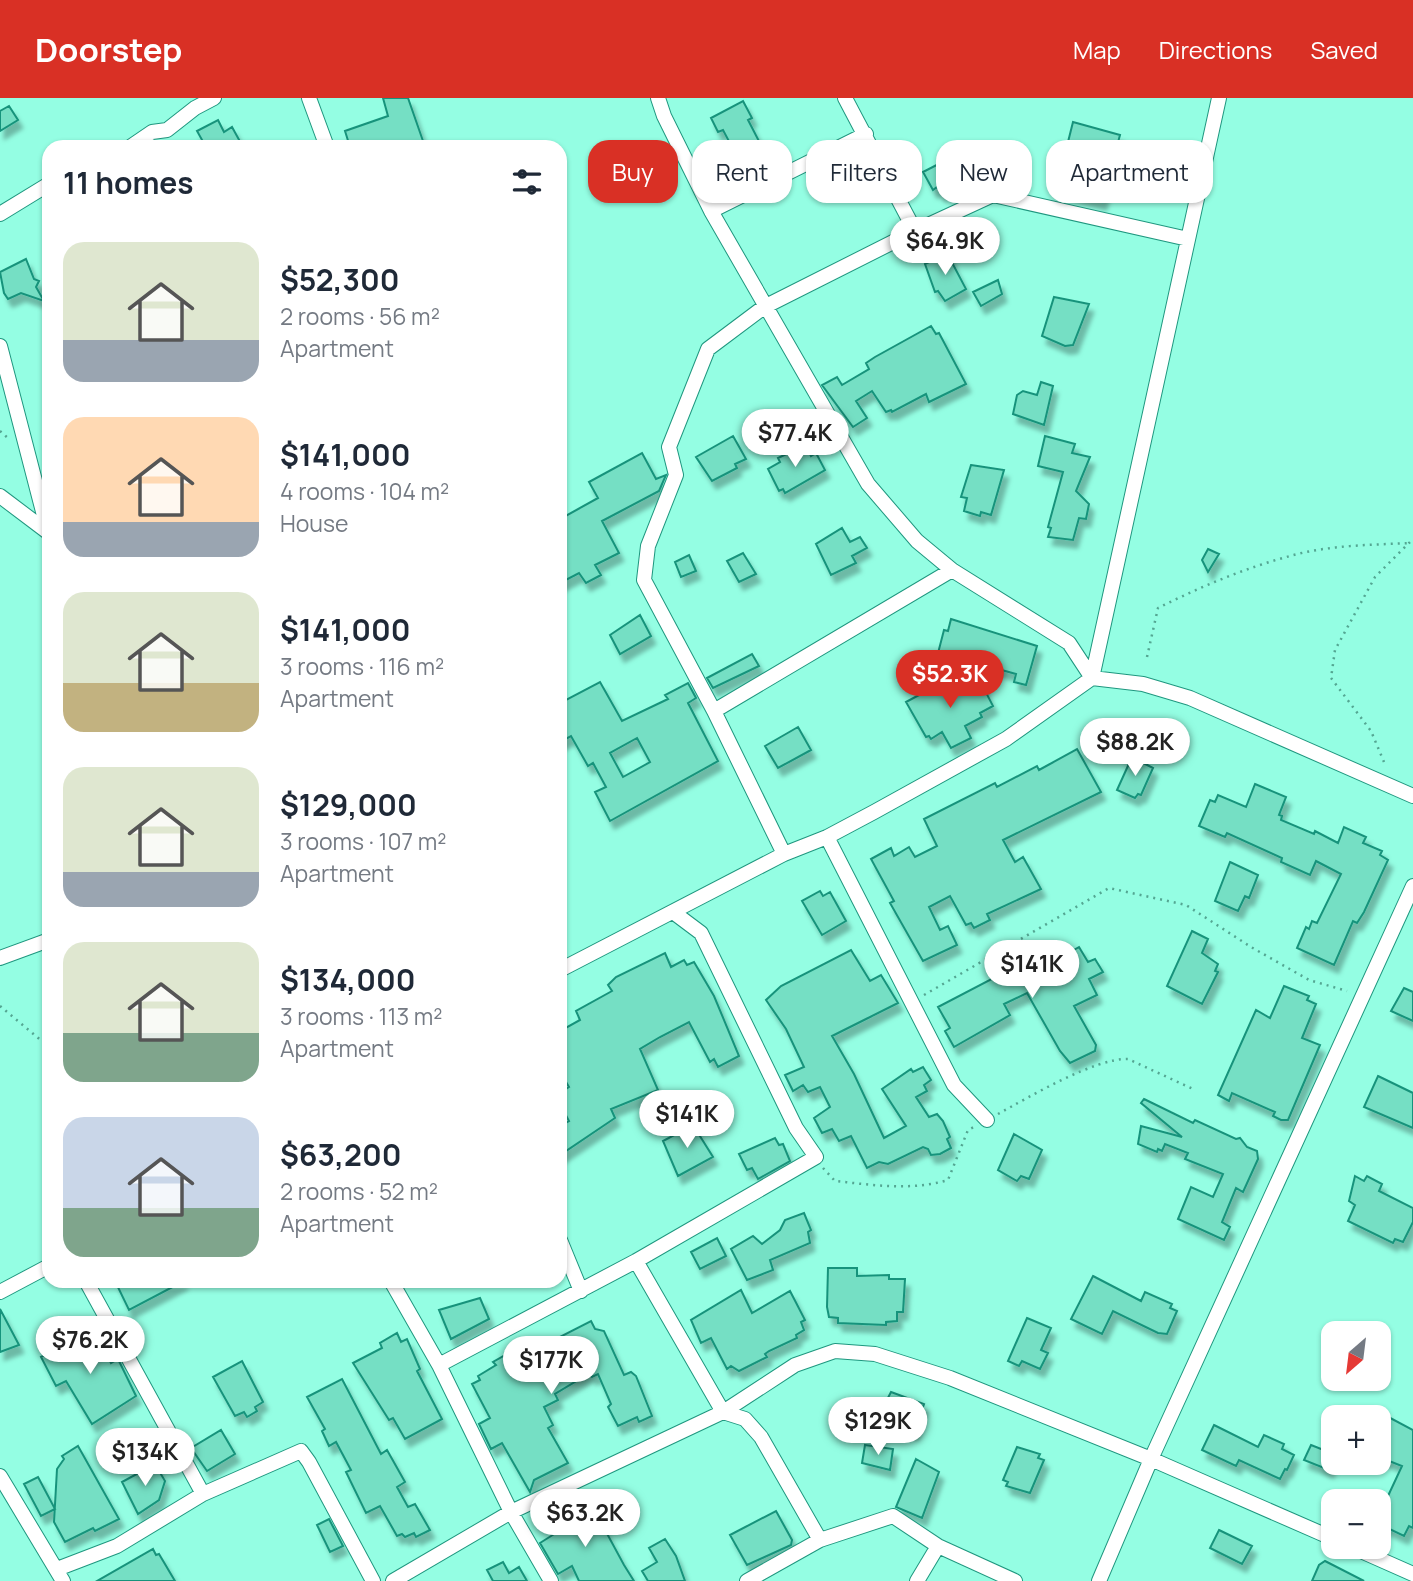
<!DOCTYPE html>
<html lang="en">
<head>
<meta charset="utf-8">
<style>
  body { margin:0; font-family:Manrope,sans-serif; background:#f2f2f3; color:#1f2937; height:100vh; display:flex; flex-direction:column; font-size:26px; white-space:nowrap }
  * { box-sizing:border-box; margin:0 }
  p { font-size:23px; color:#747a83 }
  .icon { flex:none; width:38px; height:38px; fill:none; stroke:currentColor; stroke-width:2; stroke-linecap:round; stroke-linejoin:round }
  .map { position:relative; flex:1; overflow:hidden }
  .sheet { position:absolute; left:42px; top:42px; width:525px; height:1148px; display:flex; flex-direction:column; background:#fff; border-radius:21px; box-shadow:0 2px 5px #0004 }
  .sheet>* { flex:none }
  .hud { position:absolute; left:588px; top:42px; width:665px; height:63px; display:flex; gap:14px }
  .needle { width:46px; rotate:208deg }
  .controls { position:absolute; left:1321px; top:1223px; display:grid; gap:14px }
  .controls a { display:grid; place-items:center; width:70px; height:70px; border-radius:14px; background:#fff; box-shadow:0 2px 5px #0004; font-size:35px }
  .price { position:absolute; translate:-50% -60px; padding:0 16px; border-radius:24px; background:#fff; color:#222; font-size:23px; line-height:46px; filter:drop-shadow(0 2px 4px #0008) }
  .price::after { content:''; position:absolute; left:50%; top:42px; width:21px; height:16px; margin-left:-10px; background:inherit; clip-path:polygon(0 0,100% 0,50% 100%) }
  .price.selected { background:#d93025; color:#fff }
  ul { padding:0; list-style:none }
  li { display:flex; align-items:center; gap:21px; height:175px; padding:0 21px }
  li span { display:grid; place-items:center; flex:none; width:196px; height:140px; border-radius:21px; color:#555 }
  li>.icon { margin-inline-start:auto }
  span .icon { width:84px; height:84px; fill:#fffc; stroke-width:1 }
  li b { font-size:30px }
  h2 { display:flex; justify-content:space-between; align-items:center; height:84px; padding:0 21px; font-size:30px }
  .tag { padding:0 24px; border-radius:21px; background:#fff; box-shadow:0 2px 5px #0004; font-size:24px; line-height:63px }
  .tag.selected { background:#d93025; color:#fff }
  header { display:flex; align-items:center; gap:42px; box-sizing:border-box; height:98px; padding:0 35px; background:#d93025; color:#fff }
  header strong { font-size:33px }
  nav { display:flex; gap:38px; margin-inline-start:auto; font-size:24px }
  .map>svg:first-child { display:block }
  .building { fill:#75dfc4; stroke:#19937b; stroke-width:2; fill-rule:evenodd; filter:url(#shadow) }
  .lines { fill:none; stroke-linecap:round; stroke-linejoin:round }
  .street-casing { stroke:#1f977f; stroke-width:16 }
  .path { stroke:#54a692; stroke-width:2.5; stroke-dasharray:2 5; stroke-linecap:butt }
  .street { stroke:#fff; stroke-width:14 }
</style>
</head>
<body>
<header>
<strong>Doorstep</strong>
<nav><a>Map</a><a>Directions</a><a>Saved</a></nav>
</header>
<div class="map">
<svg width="1413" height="1483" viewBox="0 0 1413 1483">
  <defs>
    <filter id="shadow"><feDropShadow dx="4.5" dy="8" stdDeviation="2" flood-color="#0004"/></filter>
  </defs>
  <rect width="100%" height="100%" fill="#94fee3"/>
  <path class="building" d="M383,0H408L423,43L404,49H350L345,33L388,18Z
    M743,3L752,20L748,22L762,49L769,45L778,62L761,71L764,76L750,83L723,32L718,34L711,20Z
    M9,8L18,22L0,33V13Z
    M218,22L224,34L232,29L243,49H206L197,33Z
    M1073,24L1120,37L1102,104L1056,92Z
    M956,57L974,83L949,96L946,92L941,95L937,89L933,92L923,74Z
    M947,155L966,191L945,203L938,193L935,194L925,166Z
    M26,161L34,181L39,183L36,189L44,203L21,195L8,201L4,195L0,174Z
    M998,182L1002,196L981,208L973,194Z
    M1054,199L1089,206L1073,247L1065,248L1042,238Z
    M931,228L936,236L939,235L966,286L929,304L926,296L892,314L891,312L886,314L872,293L856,303L867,320L853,329L822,287L837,279L842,287L869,271L866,265L875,259Z
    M1041,284L1053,288L1044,327L1013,316L1017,297L1023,293L1037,297Z
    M733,338L746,361L735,366L737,370L712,383L696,359Z
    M1045,338L1075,346L1072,355L1090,359L1076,393L1089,406L1086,421L1079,420L1073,442L1048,439L1051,430L1048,429L1063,374L1038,368Z
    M807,350L811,358L816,355L825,372L785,395L783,391L779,393L768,371L780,364L778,360L797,351L798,354Z
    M642,355L656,381L666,377L659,393L602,423L619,455L595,467L601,477L586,485L579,475L560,485V421L598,400L589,384Z
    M971,367L1004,372L991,417L981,414L980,418L964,413L967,400L961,399Z
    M842,430L850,444L860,439L867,450L852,458L856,465L831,477L816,446Z
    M1208,451L1219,456L1208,474L1202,462Z
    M743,455L756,476L739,484L727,463Z
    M689,457L696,473L681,479L675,464Z
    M640,517L651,538L620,556L610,537Z
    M951,521L1037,548L1026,587L1014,584L1016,576L969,563L972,568L937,559L944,532L948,533Z
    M752,556L759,568L713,590L707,580Z
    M942,578L949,593L978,579L993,608L980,615L982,619L965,628L971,640L951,650L942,634L931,641L929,638L926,639L906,604L934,589L931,584Z
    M600,584L622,623L668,601L665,597L688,585L696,600L688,605L718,663L610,723L595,694L606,689L593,665L588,668L571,638L560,644V605ZM637,640L650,664L623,679L610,655Z
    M798,629L811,652L778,670L765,648Z
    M1107,632V648L1087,649L1086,633Z
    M1077,651L1101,694L1003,742L1015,764L1023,759L1041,791L987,816L990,822L974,830L971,825L966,827L950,798L929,809L940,832L948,828L957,847L923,863L890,805L894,803L871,761L891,750L894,758L909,749L915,759L937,748L924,721L995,685L997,689L1037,668L1039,672Z
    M1132,659L1153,670L1141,697L1138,696L1135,700L1117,692Z
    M1255,686L1286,699L1279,717L1282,718L1281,722L1314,736L1315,733L1338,745L1344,729L1366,739L1363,745L1382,753L1380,757L1388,762L1364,814L1357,825L1353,823L1334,867L1297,850L1306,829L1309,831L1312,823L1317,825L1341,776L1316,763L1310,777L1281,764L1282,760L1227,735L1225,739L1199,728L1210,702L1215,704L1218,697L1246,709Z
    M1230,764L1258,777L1249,800L1245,798L1238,813L1215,803Z
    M820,793L823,798L830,794L846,823L822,837L802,803Z
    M1192,833L1208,841L1202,855L1218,866L1215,873L1218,874L1202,906L1167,888Z
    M1079,849L1088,864L1095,861L1103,874L1089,881L1097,897L1074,908L1096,947L1095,953L1070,965L1060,953L1027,895L1004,906L1010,917L954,949L945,933L950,930L938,909L1013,870L1011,867L1039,850L1046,851L1053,864Z
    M851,852L870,883L881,877L898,905L832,938L854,976L884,1040L906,1028L882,991L911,971L913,974L923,969L931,982L924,987L927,993L916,999L929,1019L937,1016L943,1023L950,1039L947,1041L951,1050L940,1056L931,1057L928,1051L923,1049L888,1066L879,1064L867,1070L851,1038L839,1043L832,1031L822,1035L814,1020L830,1009L820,989L808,994L803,987L793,993L785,977L804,969L786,931L766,902L781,888Z
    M665,855L671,869L684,862L687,867L694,864L714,898L739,958L718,969L714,961L710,964L689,924L660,939L640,951L658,992L611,1011L615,1020L560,1057V1028L569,1023L560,1006V995L569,989L560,974V933L580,922L576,913L612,893L608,887L616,879Z
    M1284,888L1309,898L1307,902L1316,906L1302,940L1320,947L1288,1022H1281L1273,1018L1275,1014L1232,995L1229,1003L1218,997L1256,912L1270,920Z
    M1404,890L1413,894V923L1391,913Z
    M1378,978L1413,995V1030L1364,1009Z
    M1144,1001L1193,1025L1195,1022L1236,1041L1240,1040L1247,1049L1257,1053L1258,1061L1243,1094L1236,1090L1222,1124L1230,1129L1224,1142L1178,1121L1191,1089L1213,1099L1223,1076L1185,1061L1188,1055L1165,1046L1162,1053L1158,1051L1157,1054L1138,1046L1141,1028L1182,1039L1141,1005Z
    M693,1027L713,1059L678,1078L663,1043Z
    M1014,1036L1042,1052L1029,1081L1021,1078L1017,1083L998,1072Z
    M775,1040L779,1047L783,1046L790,1063L758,1081L752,1070L747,1072L739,1056Z
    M1355,1078L1364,1083L1367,1078L1382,1086L1379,1093L1413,1110V1124L1403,1144L1395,1141L1393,1145L1348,1123L1355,1107L1349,1103Z
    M804,1115L811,1132L808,1134L810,1145L770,1162L773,1172L747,1182L731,1151L753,1138L762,1146L780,1132L785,1122Z
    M717,1140L726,1158L700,1171L691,1154Z
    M828,1170H857V1178L889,1177V1181H905L903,1214H897V1223L886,1224V1227L838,1225V1220L829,1219L827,1209Z
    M1093,1178L1141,1203L1145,1194L1172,1206L1170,1210L1177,1213L1167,1236L1158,1235L1113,1213L1102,1236L1071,1221Z
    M115,1183H184L129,1212Z
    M741,1192L752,1215L790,1193L805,1222L801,1224L804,1232L796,1237L797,1240L769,1253L765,1256L767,1259L739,1273L731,1268L727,1271L711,1240L701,1245L691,1222Z
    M480,1200L489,1221L451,1241L439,1212Z
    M0,1211L19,1247L0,1254Z
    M1027,1220L1051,1230L1041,1252L1048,1255L1040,1271L1022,1263L1019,1268L1008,1263Z
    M591,1223L595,1231L604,1233L624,1277L631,1274L636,1278L652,1318L639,1324L637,1319L618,1328L608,1309L611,1306L598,1276L592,1279L590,1275L555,1296L558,1302L544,1309L553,1327L548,1330L568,1365L534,1382L530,1394L502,1345L491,1351L479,1326L490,1320L472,1286L480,1282L478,1278L496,1267L493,1264L507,1256H511L515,1262Z
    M94,1231L111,1265L118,1261L136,1298L92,1326L66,1283L56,1288L41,1259Z
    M397,1235L401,1244L407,1241L420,1271L417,1273L442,1321L405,1341L393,1320L389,1322L353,1265L382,1250L380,1245Z
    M242,1263L263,1304L255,1309L257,1313L247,1319L244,1314L235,1318L213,1279Z
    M342,1281L381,1356L387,1352L405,1384L397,1389L408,1409L415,1406L430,1432L416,1439L414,1435L405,1439L402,1436L397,1438L380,1408L366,1415L346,1374L351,1372L336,1344L329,1348L322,1333L325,1331L307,1299Z
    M891,1294L924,1306L914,1334L877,1321Z
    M1379,1314L1413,1332V1430L1409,1428L1404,1438L1379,1426L1384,1415L1381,1413L1402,1368L1379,1359Z
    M1214,1327L1258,1349L1264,1337L1284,1346L1282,1351L1294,1357L1287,1372L1285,1371L1280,1381L1239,1362L1236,1368L1202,1352Z
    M221,1332L235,1356L207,1373L191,1350Z
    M865,1347L893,1351L890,1372L862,1365Z
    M1311,1347L1334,1356L1329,1372L1304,1362Z
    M78,1348L119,1421L95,1433L93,1430L65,1444L54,1424L57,1371L64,1361L62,1358Z
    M1017,1349L1040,1356L1038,1360L1044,1362L1030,1395L1006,1388L1008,1384L1003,1382Z
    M916,1361L939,1374L922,1420L896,1409Z
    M155,1366L165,1383L159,1402L138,1416L122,1384Z
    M38,1379L55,1411L41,1418L24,1386Z
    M591,1406L624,1467L634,1483H579L572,1468L558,1476L540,1445L559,1433L554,1424Z
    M776,1413L792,1442L791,1447L747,1467L730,1437Z
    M329,1421L343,1448L330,1454L317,1427Z
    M1219,1432L1252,1448L1242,1466L1210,1450Z
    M665,1441L676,1458L685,1483H648L642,1473L657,1464L649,1450Z
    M153,1451L156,1457L159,1456L175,1483H97Z
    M1325,1463L1364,1483H1312L1319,1467Z
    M503,1464L509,1475L519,1469L527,1483H493L487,1472Z"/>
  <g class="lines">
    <defs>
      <path id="street" d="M309,0L327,49
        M658,0L664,18L711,113L868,386L917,443L952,472L1069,545L1092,580
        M845,0L915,133
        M130,49L152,34L167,32L195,10L214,0
        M711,113L866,36
        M0,116L49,86
        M0,248L48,433
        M0,398L49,435
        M1092,580L1219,0
        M714,613L644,482L648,448L676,377L669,349L708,251L764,209L915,133L993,97L1188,141
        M827,739L954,987L987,1022
        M784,756L714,613L952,472
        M673,814L701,835L796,1030L816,1059L636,1163L439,1267L511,1414L723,1314L795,1267L835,1253L875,1256L950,1280L1151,1361L1413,788
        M0,860L49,842
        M560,872L784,756L827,739L874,714L1006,641L1092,580L1143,586L1190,600L1413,698
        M560,1142L581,1193
        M636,1163L723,1314L745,1321L761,1339L820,1442
        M86,1183L203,1396L301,1353L309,1364L373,1483
        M391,1183L439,1267
        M0,1194L49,1168
        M0,1378L63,1483
        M938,1448L1015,1483
        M1352,1449L1413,1476
        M57,1471L117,1448L203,1396
        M393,1483L511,1414L551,1483
        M747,1483L820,1442L893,1418L938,1448L917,1483
        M1099,1483L1151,1361L1334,1441"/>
    </defs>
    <use href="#street" class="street-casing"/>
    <path class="path" d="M0,333L9,341
      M1147,559L1158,510C1200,489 1245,470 1290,458C1329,447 1370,447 1410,445
      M1384,664L1371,633L1331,580L1335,552L1375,479L1413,441
      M924,897L1109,790L1186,807L1251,849L1309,882L1347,893
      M0,908L49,949
      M998,1016C1029,999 1095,960 1128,961L1193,991
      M823,1070L835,1083C873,1087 911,1093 948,1082L968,1032L974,1029"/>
    <use href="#street" class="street"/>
  </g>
</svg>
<div class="controls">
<a><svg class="needle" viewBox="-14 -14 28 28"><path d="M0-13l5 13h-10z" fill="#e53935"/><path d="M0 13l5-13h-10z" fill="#747a83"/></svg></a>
<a>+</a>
<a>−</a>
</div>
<b class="price" style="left:945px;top:179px">$64.9K</b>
<b class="price" style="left:795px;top:371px">$77.4K</b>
<b class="price selected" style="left:950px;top:612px">$52.3K</b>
<b class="price" style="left:1135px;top:680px">$88.2K</b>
<b class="price" style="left:1032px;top:902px">$141K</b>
<b class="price" style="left:687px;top:1052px">$141K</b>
<b class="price" style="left:90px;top:1278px">$76.2K</b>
<b class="price" style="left:551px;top:1298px">$177K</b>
<b class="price" style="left:878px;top:1359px">$129K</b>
<b class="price" style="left:145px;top:1390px">$134K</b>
<b class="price" style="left:585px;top:1451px">$63.2K</b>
<div class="hud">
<a class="tag selected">Buy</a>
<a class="tag">Rent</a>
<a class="tag">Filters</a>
<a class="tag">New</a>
<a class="tag">Apartment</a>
</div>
<section class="sheet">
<h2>11 homes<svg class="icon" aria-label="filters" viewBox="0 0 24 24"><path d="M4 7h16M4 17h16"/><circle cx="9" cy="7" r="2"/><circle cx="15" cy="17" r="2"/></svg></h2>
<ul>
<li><span style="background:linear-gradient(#dfe7d0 70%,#9aa5b1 0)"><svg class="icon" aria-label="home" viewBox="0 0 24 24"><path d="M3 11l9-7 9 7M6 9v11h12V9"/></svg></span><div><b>$52,300</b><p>2 rooms · 56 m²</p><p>Apartment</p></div></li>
<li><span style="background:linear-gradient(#ffd9b3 75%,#9aa5b1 0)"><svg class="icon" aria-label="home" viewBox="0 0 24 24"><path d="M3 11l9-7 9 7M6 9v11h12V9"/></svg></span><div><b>$141,000</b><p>4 rooms · 104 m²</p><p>House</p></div></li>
<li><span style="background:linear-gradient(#dfe7d0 65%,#c2b280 0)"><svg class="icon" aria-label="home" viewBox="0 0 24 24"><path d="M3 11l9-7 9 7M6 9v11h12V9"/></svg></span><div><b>$141,000</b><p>3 rooms · 116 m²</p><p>Apartment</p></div></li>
<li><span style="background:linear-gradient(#dfe7d0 75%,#9aa5b1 0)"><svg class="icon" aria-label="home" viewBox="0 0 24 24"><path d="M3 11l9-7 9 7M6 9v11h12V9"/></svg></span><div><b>$129,000</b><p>3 rooms · 107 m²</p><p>Apartment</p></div></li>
<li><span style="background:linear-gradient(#dfe7d0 65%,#7fa58c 0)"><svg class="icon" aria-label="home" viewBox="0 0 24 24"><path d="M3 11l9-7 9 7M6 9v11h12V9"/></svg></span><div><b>$134,000</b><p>3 rooms · 113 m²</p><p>Apartment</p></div></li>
<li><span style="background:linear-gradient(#c9d6e8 65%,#7fa58c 0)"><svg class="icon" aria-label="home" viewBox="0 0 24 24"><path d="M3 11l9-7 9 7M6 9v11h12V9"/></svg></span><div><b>$63,200</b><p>2 rooms · 52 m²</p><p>Apartment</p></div></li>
</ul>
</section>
</div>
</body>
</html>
